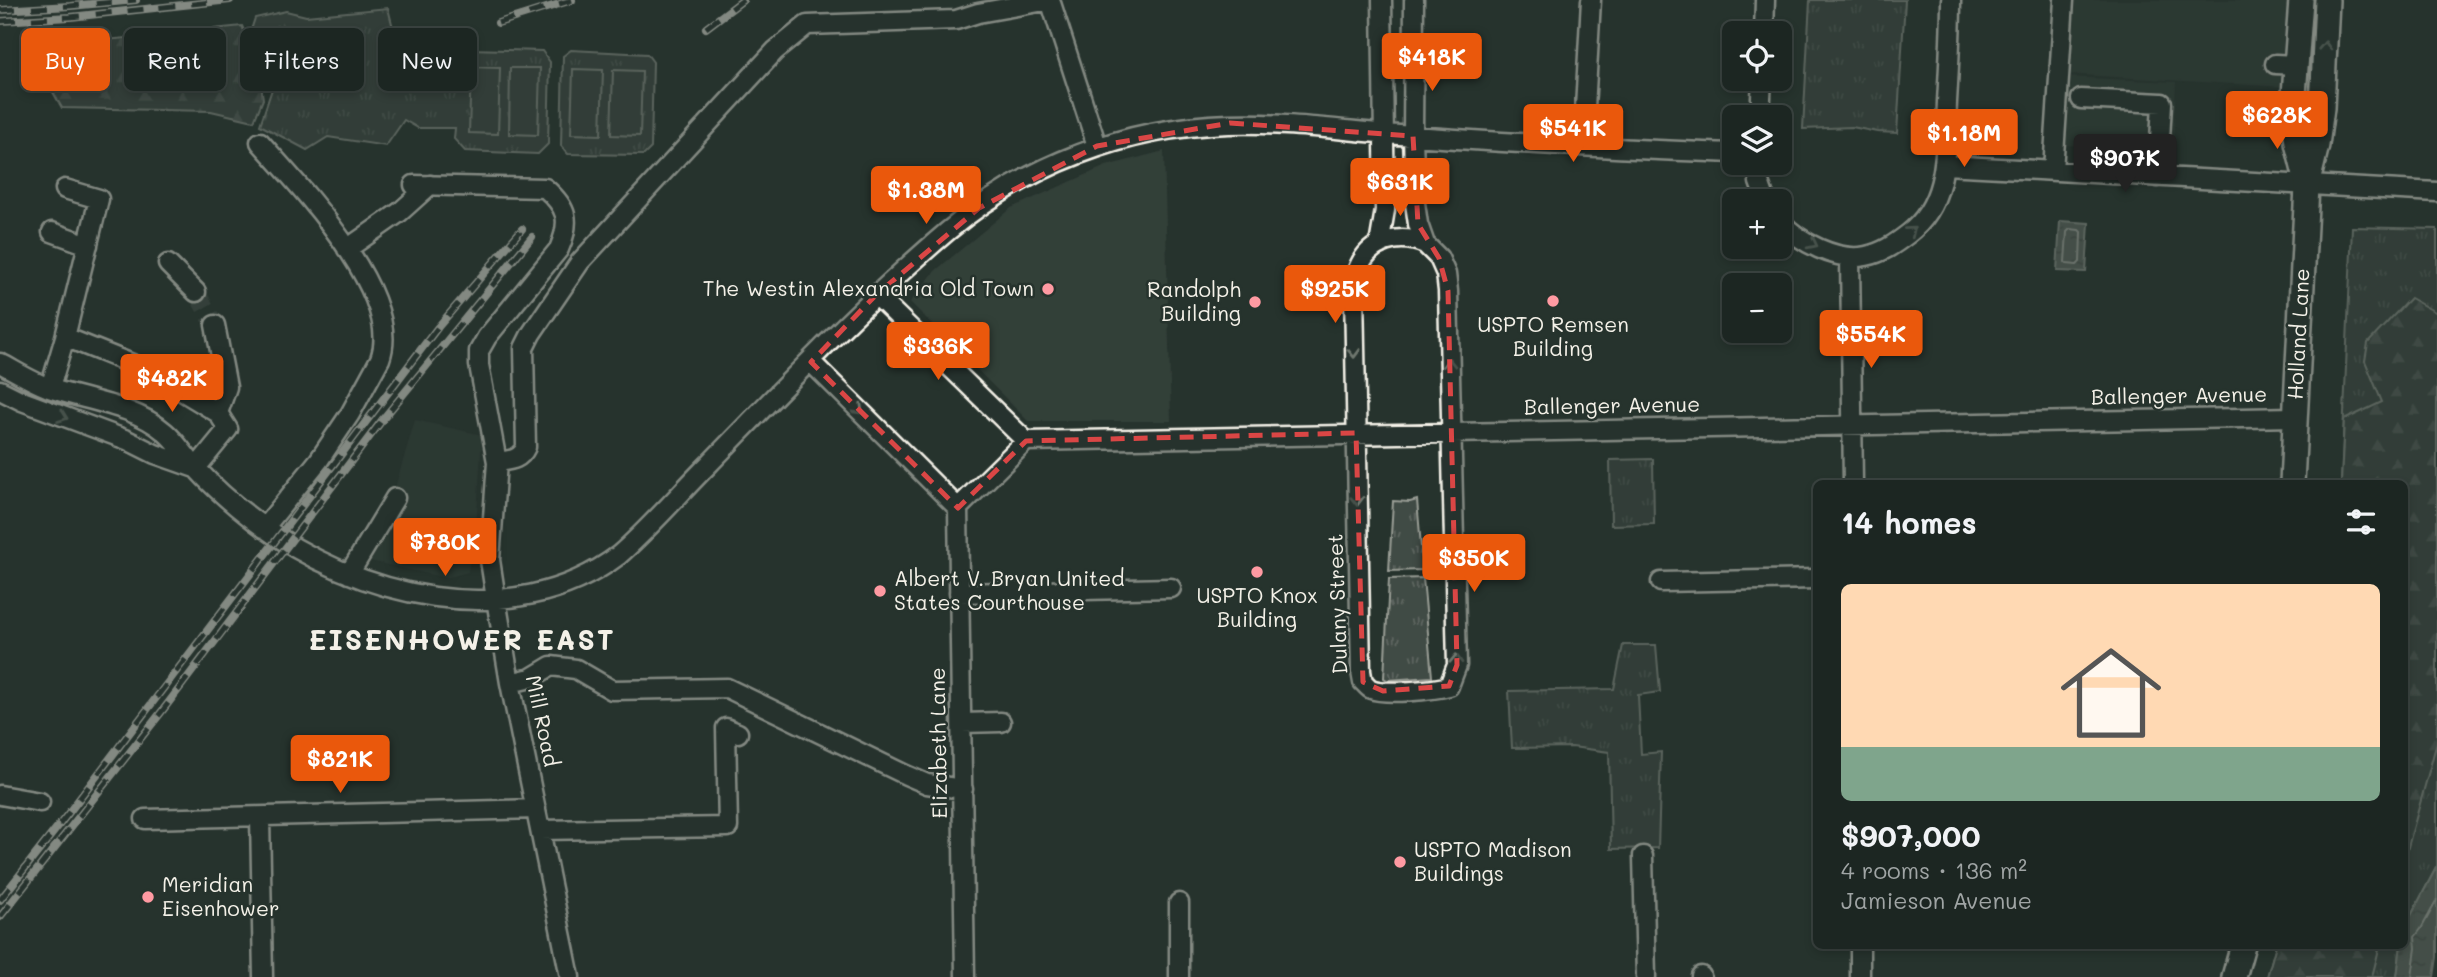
<!DOCTYPE html>
<html lang="en">
<head>
<meta charset="utf-8">
<style>
  body { margin:0; font-family:Mali,sans-serif; background:#252e2a; color:#f1f3f6; height:100vh; display:flex; flex-direction:column; font-size:26px; white-space:nowrap }
  * { box-sizing:border-box; margin:0 }
  p { font-size:23px; color:#a0a5a5 }
  .icon { flex:none; width:38px; height:38px; fill:none; stroke:currentColor; stroke-width:2; stroke-linecap:round; stroke-linejoin:round }
  .map { position:relative; flex:1; overflow:hidden }
  .panel { position:absolute; left:1813px; top:480px; width:595px; height:469px; display:flex; flex-direction:column; background:#1c2622; border-radius:10px; box-shadow:0 4px 10px #0003,0 0 0 2px #3a4340 }
  .panel>* { flex:none }
  .banner { position:absolute; left:21px; top:28px; width:665px; height:63px; display:flex; gap:14px }
  .controls { position:absolute; left:1722px; top:21px; display:grid; gap:14px }
  .controls a { display:grid; place-items:center; width:70px; height:70px; border-radius:10px; background:#1c2622; box-shadow:0 4px 10px #0003,0 0 0 2px #3a4340; font-size:35px }
  .price { position:absolute; translate:-50% -60px; padding:0 16px; border-radius:7px; background:#ea580c; color:#fff; font-size:23px; line-height:46px; filter:drop-shadow(0 2px 4px #0008) }
  .price::after { content:''; position:absolute; left:50%; top:42px; width:21px; height:16px; margin-left:-10px; background:inherit; clip-path:polygon(0 0,100% 0,50% 100%) }
  .price.active { background:#222; color:#fff }
  ul { padding:0; list-style:none }
  li { display:grid; align-content:center; gap:14px; height:371px; padding:0 28px }
  li span { display:grid; place-items:center; height:217px; border-radius:10px; color:#555 }
  li>.icon { margin-inline-start:auto }
  span .icon { width:126px; height:126px; fill:#fffc; stroke-width:1 }
  li b { font-size:30px }
  h2 { display:flex; justify-content:space-between; align-items:center; height:84px; padding:0 28px; font-size:30px }
  .chip { padding:0 24px; border-radius:10px; background:#1c2622; box-shadow:0 4px 10px #0003,0 0 0 2px #3a4340; font-size:24px; line-height:63px }
  .chip.active { background:#ea580c; color:#fff }
  .map>svg:first-child { display:block }
  .built { fill:#333f39 }
  .grass { fill:url(#grass-tufts); stroke:#9a9e96; stroke-width:2 }
  .forest { fill:url(#forest-firs); stroke:#9a9e96; stroke-width:2 }
  .garden { fill:#414b45; stroke:#9a9e96; stroke-width:2 }
  .water { fill:url(#water-ripples); stroke:#9fa39b; stroke-width:2 }
  .lines { fill:none; stroke-linecap:round; stroke-linejoin:round }
  .shore { stroke:#bcbdb5; stroke-width:2 }
  .minor-tunnel { stroke:#455049; stroke-width:18; stroke-dasharray:18 9; stroke-linecap:butt }
  .minor-casing { stroke:#f4f1e8; stroke-width:23 }
  .major-casing { stroke:#f4f1e8; stroke-width:28 }
  .minor { stroke:#26332d; stroke-width:18 }
  .major { stroke:#26332d; stroke-width:23 }
  .rail-casing { stroke:#f4f1e8; stroke-width:8 }
  .rail { stroke:#26332d; stroke-width:5; stroke-dasharray:16; stroke-linecap:butt }
  .oneway { stroke:#6e766e }
  .marked { fill:none; stroke:#da4645; stroke-width:5; stroke-dasharray:14 9; stroke-linejoin:round }
  .poi-dot { fill:#ff9aa2; stroke:#26332d; stroke-width:2.5 }
  .labels { text-anchor:middle; stroke-width:5; stroke-linejoin:round; paint-order:stroke }
  .poi-label { font-size:21px; fill:#f4f1e8; stroke:#26332d; text-anchor:start }
  .street-label { font-size:21px; fill:#f4f1e8; stroke:#26332d }
  .district-label { font-size:28px; font-weight:bold; letter-spacing:2px; fill:#f4f1e8; stroke:#26332d }
</style>
</head>
<body>
<div class="map">
<svg width="2437" height="977" viewBox="0 0 2437 977">
  <defs>
    <pattern id="grass-tufts" width="24" height="20" patternUnits="userSpaceOnUse" patternTransform="scale(1.75)"><rect width="24" height="20" fill="#414b45"/><path d="M3 7l-1-3M5 7V3M7 7l1-3M15 17l-1-3M17 17v-4M19 17l1-3" fill="none" stroke="#5d6560"/></pattern>
    <pattern id="forest-firs" width="22" height="20" patternUnits="userSpaceOnUse" patternTransform="scale(1.75)"><rect width="22" height="20" fill="#414b45"/><path d="M5 1l3.5 6h-7zM16 11l3.5 6h-7z" fill="#5d6560"/></pattern>
    <pattern id="water-ripples" width="26" height="14" patternUnits="userSpaceOnUse" patternTransform="scale(1.75)"><rect width="26" height="14" fill="#676f68"/><path d="M2 4q2-2 4 0t4 0M15 11q2-2 4 0t4 0" fill="none" stroke="#565a55"/></pattern>
  </defs>
  <rect width="100%" height="100%" fill="#26332d"/>
  <filter id="ink" filterUnits="userSpaceOnUse"><feTurbulence type="fractalNoise" baseFrequency=".0143" numOctaves="2"/><feDisplacementMap in="SourceGraphic" scale="14" xChannelSelector="R" yChannelSelector="G"/><feConvolveMatrix kernelMatrix="1 2 1 2 8 2 1 2 1" color-interpolation-filters="sRGB"/></filter>
  <g filter="url(#ink)">
    <path class="built" d="M2069,0H2289L2285,87L2065,74Z
      M2065,77L2176,82L2173,150L2062,145Z
      M1164,151L1171,421H1028L910,302L935,271L1011,208L1106,166Z
      M415,420L482,435L477,514L468,572L446,578L357,558L392,498Z"/>
    <path class="grass" d="M1810,0H1905L1897,133L1877,132L1852,127L1803,129Z
      M388,8L395,36L460,37L459,58L468,49L542,51L550,62L548,144L538,154L465,151L454,139L455,128H418L404,120L386,146L328,137L307,150L260,125L276,77L250,33L255,18L286,11L306,16Z
      M571,50L647,54L653,62L651,148L644,155L568,154L561,146L563,56Z
      M2352,227L2437,229V866L2405,927L2404,483H2341Z
      M1653,459L1654,524L1611,525L1610,460Z
      M1417,500L1423,570L1389,571L1393,501L1410,502Z
      M1423,578L1432,677L1387,680L1384,678L1389,579Z
      M1623,645H1656L1660,692L1638,695L1641,754L1661,752L1658,848L1611,849L1609,752L1572,747L1512,748L1509,691L1614,689Z
      M2276,945H2401L2397,977H2267Z"/>
    <path class="forest" d="M242,26L258,63L263,99L254,121L211,111L62,108L28,48Z
      M2410,298L2437,313V742L2405,858L2404,483H2341L2344,420L2382,402L2365,361L2368,343Z
      M2276,945H2380L2372,977H2267Z"/>
    <path class="garden" d="M471,67L500,68L498,134L469,133Z
      M510,68H540L538,135L509,134Z
      M573,69L603,70L601,135L571,134Z
      M613,70L642,71L640,136L611,135Z"/>
    <path class="water" d="M2060,221L2089,223L2086,272L2057,271Z
      M2437,866V957L2434,977H2397L2401,945H2404L2405,927Z"/>
    <g class="lines">
      <path class="shore" d="M2070,229L2079,230L2081,232L2080,262L2077,265L2067,264L2065,262L2067,232Z
        M2412,977L2416,948L2415,937L2421,929L2437,900"/>
      <path class="minor-tunnel" d="M196,292L215,325"/>
      <defs>
        <path id="minor" d="M1050,0L1097,146
          M1414,0L1413,136L1415,203L1418,224L1425,244L1439,258L1446,274L1448,291L1457,665L1449,686C1434,690 1385,695 1371,689C1368,688 1366,684 1363,682L1361,671L1354,291C1355,284 1356,276 1358,269C1369,240 1400,233 1425,244
          M1764,33L1765,0
          M2275,64L2297,65
          M2081,99L2162,103L2158,177
          M1760,117L1762,79
          M260,142C299,186 404,295 380,359L350,414L319,460L264,528
          M1583,145L1591,0
          M1758,163L1759,182L1766,201
          M1945,165L2437,192
          M2053,171L2064,0
          M414,185L545,188C568,208 571,221 559,249L487,337L479,351V365L497,462L490,560L496,599L510,683L570,977
          M1780,221C1799,242 1837,262 1866,256C1882,253 1895,244 1908,234C1950,202 1945,149 1947,102C1949,68 1951,34 1951,0
          M52,232L88,245
          M1379,245L1385,210L1382,0
          M347,249L400,212L430,185
          M1850,258L1853,483
          M168,264L196,292
          M876,295L1026,441
          M215,325L227,387L218,413
          M65,337L99,199L65,189
          M811,362L958,508
          M0,363C17,372 34,383 52,389C89,401 135,406 165,432C177,442 186,457 196,468C214,488 234,505 255,521C355,597 512,636 619,555C651,527 679,494 709,464C786,385 864,302 948,231C1026,165 1127,127 1229,124C1291,122 1353,132 1414,136C1521,144 1628,149 1734,153
          M50,388L65,337L147,370L218,413L228,429L196,468
          M0,390L22,401L127,440L155,454L195,468
          M497,462C511,460 520,460 526,447L524,348L531,334L580,262L775,51L807,25L956,20L978,13L1050,0
          M958,508L1026,441L2295,417
          M958,508L965,977
          M349,574L395,498
          M1661,582L1816,579
          M959,593L1171,588
          M510,683L531,678L551,666L576,669L612,690L727,688L906,775L927,784L963,789
          M962,723L1001,722
          M0,795L40,802
          M260,817L263,977
          M145,819L536,809
          M540,830L728,827L726,728L738,733
          M1643,856L1646,977
          M1179,903V977
          M1860,945V977
          M1701,976V977"/>
        <path id="major" d="M2301,0L2293,108L2297,143L2306,179
          M2292,483L2307,186L2317,145L2322,108L2327,0
          M2234,977L2243,945"/>
      </defs>
      <use href="#minor" class="minor-casing"/>
      <use href="#major" class="major-casing"/>
      <use href="#minor" class="minor"/>
      <use href="#major" class="major"/>
      <defs>
        <path id="rail" d="M0,10L70,6L136,0
          M0,21L70,17L230,0
          M498,23L572,0
          M706,28L743,0
          M0,900L67,815L438,327L522,229
          M0,917L163,710L383,419L532,237"/>
      </defs>
      <use href="#rail" class="rail-casing"/>
      <use href="#rail" class="rail"/>
    </g>
    <defs><path id="oneway-chevron" d="M-2-3.5L2.5 0L-2 3.5" fill="none" stroke-width="1.6" stroke-linecap="round" stroke-linejoin="round" transform="scale(1.75)"/></defs>
    <g class="oneway">
      <use href="#oneway-chevron" transform="translate(2325 46) rotate(-87)"/>
      <use href="#oneway-chevron" transform="translate(1911 231) rotate(-40)"/>
      <use href="#oneway-chevron" transform="translate(1813 244) rotate(27)"/>
      <use href="#oneway-chevron" transform="translate(1354 353) rotate(89)"/>
      <use href="#oneway-chevron" transform="translate(1449 363) rotate(-91)"/>
      <use href="#oneway-chevron" transform="translate(859 410) rotate(44)"/>
      <use href="#oneway-chevron" transform="translate(63 417) rotate(20)"/>
      <use href="#oneway-chevron" transform="translate(1357 501) rotate(89)"/>
      <use href="#oneway-chevron" transform="translate(1456 659) rotate(-88)"/>
    </g>
  </g>
  <path d="M0 0H2437V977H0ZM1230,123L1413,136L1418,224L1439,258L1448,291L1457,665L1449,686L1383,691L1363,682L1356,433L1026,441L958,508L811,362L876,295L979,208L1097,146Z" fill="#26332d" fill-opacity=".55" fill-rule="evenodd"/>
  <path class="marked" d="M1230,123L1413,136L1418,224L1439,258L1448,291L1457,665L1449,686L1383,691L1363,682L1356,433L1026,441L958,508L811,362L876,295L979,208L1097,146Z"/>
  <g class="poi-dot">
    <circle cx="1048" cy="289" r="7"/>
    <circle cx="1553" cy="301" r="7"/>
    <circle cx="1255" cy="302" r="7"/>
    <circle cx="1257" cy="572" r="7"/>
    <circle cx="880" cy="591" r="7"/>
    <circle cx="1400" cy="862" r="7"/>
    <circle cx="148" cy="897" r="7"/>
  </g>
  <g class="labels">
    <g class="poi-label">
      <text x="1034" y="296" text-anchor="end">The Westin Alexandria Old Town</text>
      <text x="1241" y="297" text-anchor="end">Randolph<tspan x="1241" dy="24">Building</tspan></text>
      <text x="1553" y="332" text-anchor="middle">USPTO Remsen<tspan x="1553" dy="24">Building</tspan></text>
      <text x="894" y="586">Albert V. Bryan United<tspan x="894" dy="24">States Courthouse</tspan></text>
      <text x="1257" y="603" text-anchor="middle">USPTO Knox<tspan x="1257" dy="24">Building</tspan></text>
      <text x="1414" y="857">USPTO Madison<tspan x="1414" dy="24">Buildings</tspan></text>
      <text x="162" y="892">Meridian<tspan x="162" dy="24">Eisenhower</tspan></text>
    </g>
    <g class="street-label">
      <text transform="translate(2299 334) rotate(-87)" y="7">Holland Lane</text>
      <text transform="translate(2179 396) rotate(-1)" y="7">Ballenger Avenue</text>
      <text transform="translate(1612 406) rotate(-1)" y="7">Ballenger Avenue</text>
      <text transform="translate(1338 604) rotate(-92)" y="7">Dulany Street</text>
      <text transform="translate(542 721) rotate(78)" y="7">Mill Road</text>
      <text transform="translate(939 743) rotate(-91)" y="7">Elizabeth Lane</text>
    </g>
    <g class="district-label">
      <text x="462" y="650">EISENHOWER EAST</text>
    </g>
  </g>
</svg>
<div class="controls">
<a><svg class="icon" aria-label="locate" viewBox="0 0 24 24"><circle cx="12" cy="12" r="6"/><path d="M12 2v4M12 18v4M2 12h4M18 12h4"/></svg></a>
<a><svg class="icon" aria-label="layers" viewBox="0 0 24 24"><path d="M12 4l9 5-9 5-9-5zM3 14l9 5 9-5"/></svg></a>
<a>+</a>
<a>−</a>
</div>
<b class="price" style="left:1432px;top:93px">$418K</b>
<b class="price" style="left:2277px;top:151px">$628K</b>
<b class="price" style="left:1573px;top:164px">$541K</b>
<b class="price" style="left:1964px;top:169px">$1.18M</b>
<b class="price active" style="left:2125px;top:194px">$907K</b>
<b class="price" style="left:1400px;top:218px">$631K</b>
<b class="price" style="left:926px;top:226px">$1.38M</b>
<b class="price" style="left:1335px;top:325px">$925K</b>
<b class="price" style="left:1871px;top:370px">$554K</b>
<b class="price" style="left:938px;top:382px">$336K</b>
<b class="price" style="left:172px;top:414px">$482K</b>
<b class="price" style="left:445px;top:578px">$780K</b>
<b class="price" style="left:1474px;top:594px">$350K</b>
<b class="price" style="left:340px;top:795px">$821K</b>
<div class="banner">
<a class="chip active">Buy</a>
<a class="chip">Rent</a>
<a class="chip">Filters</a>
<a class="chip">New</a>
</div>
<section class="panel">
<h2>14 homes<svg class="icon" aria-label="filters" viewBox="0 0 24 24"><path d="M4 7h16M4 17h16"/><circle cx="9" cy="7" r="2"/><circle cx="15" cy="17" r="2"/></svg></h2>
<ul>
<li><span style="background:linear-gradient(#ffd9b3 75%,#7fa58c 0)"><svg class="icon" aria-label="home" viewBox="0 0 24 24"><path d="M3 11l9-7 9 7M6 9v11h12V9"/></svg></span><div><b>$907,000</b><p>4 rooms · 136 m²</p><p>Jamieson Avenue</p></div></li>
</ul>
</section>
</div>
</body>
</html>
